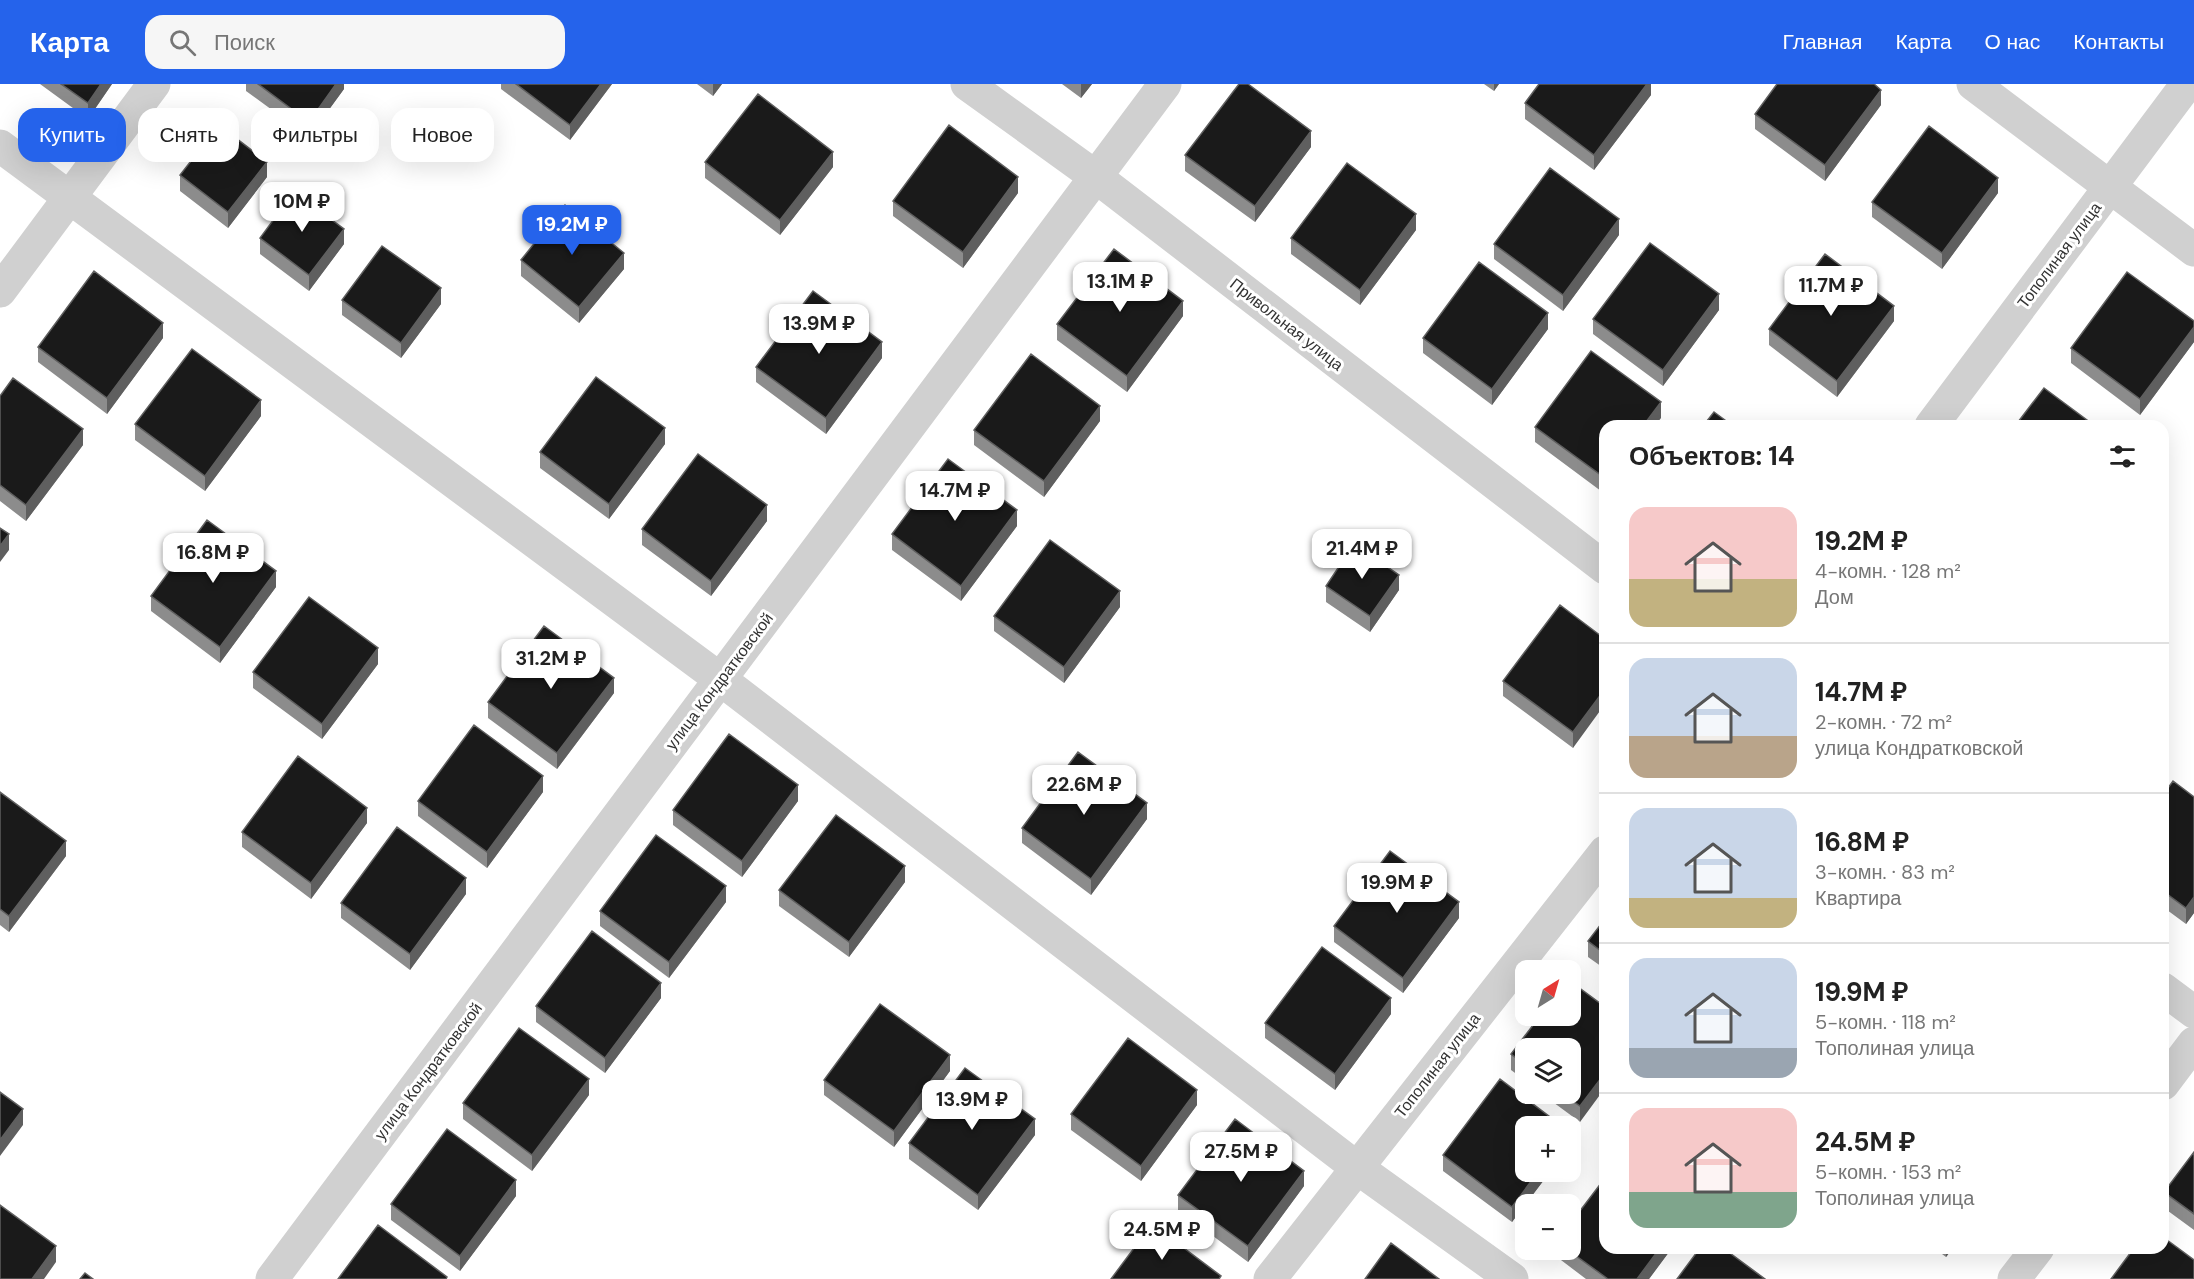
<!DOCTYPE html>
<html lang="ru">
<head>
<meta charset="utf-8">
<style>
  body { margin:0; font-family:"DM Sans",sans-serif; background:#f6f6f6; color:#222; height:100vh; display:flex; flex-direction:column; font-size:22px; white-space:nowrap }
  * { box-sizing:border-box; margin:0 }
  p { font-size:20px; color:#767676 }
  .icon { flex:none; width:33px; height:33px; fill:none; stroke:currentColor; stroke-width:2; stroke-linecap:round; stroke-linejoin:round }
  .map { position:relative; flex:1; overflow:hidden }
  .side { position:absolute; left:1599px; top:336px; width:570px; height:834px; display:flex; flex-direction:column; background:#fff; border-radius:18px; box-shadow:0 6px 24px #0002 }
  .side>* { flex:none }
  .guide { position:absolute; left:18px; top:24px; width:570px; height:54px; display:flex; gap:12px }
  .needle { width:39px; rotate:37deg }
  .tools { position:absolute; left:1515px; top:876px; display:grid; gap:12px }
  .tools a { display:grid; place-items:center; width:66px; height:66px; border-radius:12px; background:#fff; box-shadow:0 6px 24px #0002; font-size:30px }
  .price { position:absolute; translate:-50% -51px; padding:0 14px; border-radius:12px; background:#fff; color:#222; font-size:20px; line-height:39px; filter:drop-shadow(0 2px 3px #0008) }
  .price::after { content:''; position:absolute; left:50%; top:36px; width:18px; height:14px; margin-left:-9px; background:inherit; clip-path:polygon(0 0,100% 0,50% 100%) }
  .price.active { background:#2563eb; color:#fff }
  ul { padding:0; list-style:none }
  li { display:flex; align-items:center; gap:18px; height:150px; padding:0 30px }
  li+li { border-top:2px solid #e0e0e0 }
  li span { display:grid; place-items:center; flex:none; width:168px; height:120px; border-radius:18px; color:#555 }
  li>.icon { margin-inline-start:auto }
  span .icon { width:72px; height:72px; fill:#fffc; stroke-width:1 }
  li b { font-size:26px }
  h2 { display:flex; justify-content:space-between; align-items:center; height:72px; padding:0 30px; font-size:26px }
  .tag { padding:0 21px; border-radius:18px; background:#fff; box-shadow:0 6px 24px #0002; font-size:21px; line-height:54px }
  .tag.active { background:#2563eb; color:#fff }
  header { display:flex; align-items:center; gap:36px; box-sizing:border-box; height:84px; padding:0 30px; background:#2563eb; color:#fff }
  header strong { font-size:28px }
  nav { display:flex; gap:33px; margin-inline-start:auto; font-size:21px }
  .search { width:420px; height:54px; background:#f6f6f6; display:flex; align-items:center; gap:15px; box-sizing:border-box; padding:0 21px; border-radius:18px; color:#767676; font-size:22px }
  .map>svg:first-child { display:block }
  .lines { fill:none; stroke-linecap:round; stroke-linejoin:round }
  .minor { stroke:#d0d0d0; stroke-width:33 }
  .wall { fill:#8c8c8c }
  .shaded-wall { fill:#5f5f5f }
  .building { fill:#1a1a1a; stroke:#5f5f5f; stroke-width:1.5 }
  .labels { text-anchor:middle; stroke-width:6; stroke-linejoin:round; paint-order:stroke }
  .street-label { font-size:16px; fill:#333; stroke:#fff }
</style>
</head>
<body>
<header>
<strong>Карта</strong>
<div class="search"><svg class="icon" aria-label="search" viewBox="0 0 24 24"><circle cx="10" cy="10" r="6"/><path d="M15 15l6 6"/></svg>Поиск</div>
<nav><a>Главная</a><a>Карта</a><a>О нас</a><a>Контакты</a></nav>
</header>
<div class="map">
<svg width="2194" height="1195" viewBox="0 0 2194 1195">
  <rect width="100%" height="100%" fill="#fff"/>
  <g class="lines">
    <path class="minor" d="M967,0L1096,93L1605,484
      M1973,0L2194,166
      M0,62L720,595L1356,1083L1512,1195
      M0,207L154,0
      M1931,342L2187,0
      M2163,905L2194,928
      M2163,1000L2194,959
      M272,1195L1165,0
      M1270,1195L1605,768
      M2014,1195L2038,1164"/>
  </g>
  <path class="wall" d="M40,0H112L88,35Z
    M246,0H344V5L309,53L246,7Z
    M501,0H612L570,56L501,5Z
    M697,0H722L713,12Z
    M1062,0H1092L1081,14Z
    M1484,0H1499L1494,7Z
    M1651,0V11L1594,86L1525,35V19Z
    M1881,21L1825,97L1755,45V30Z
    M1311,63L1255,138L1185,87V71Z
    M705,78L833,83L780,151L705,94Z
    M180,91L267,93L228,144L180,107Z
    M1018,109L963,184L893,132V117Z
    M1998,109L1942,185L1872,133V118Z
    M1416,146L1360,221L1291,170V154Z
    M1619,151L1563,227L1494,175V160Z
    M260,154L344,160L309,207L260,170Z
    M521,176L624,185L579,239L521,192Z
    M342,216L441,220L401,274L342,231Z
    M1719,226L1663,302L1593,250V235Z
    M1183,232L1127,308L1057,256V240Z
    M1894,237L1837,313L1769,261V245Z
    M2194,237V258L2140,331L2071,279V264Z
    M1548,245L1492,321L1423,269V254Z
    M163,254L107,330L38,278V263Z
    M882,274L826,350L756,298V283Z
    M0,312L83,361L26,437L0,417Z
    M261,332L205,407L135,356V340Z
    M1661,334L1605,342V410L1535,358V343Z
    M1100,337L1044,413L974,361V346Z
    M665,360L609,435L540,384V368Z
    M767,437L711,512L642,461V445Z
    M1017,442L961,517L892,466V450Z
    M1326,502L1399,506L1370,548L1326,518Z
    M276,503L220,579L151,527V512Z
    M1120,523L1064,599L994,547V532Z
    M1605,555L1573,664L1503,612V597Z
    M378,580L322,655L253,604V588Z
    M614,609L557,685L488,634V618Z
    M0,708L66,772L9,848L0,841Z
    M543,708L487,784L418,732V717Z
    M2163,711L2194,713V829L2186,840L2163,823Z
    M798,717L742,793L673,741V726Z
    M1147,735L1091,811L1022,759V744Z
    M367,739L311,815L242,763V748Z
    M905,798L849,873L779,822V806Z
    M466,810L410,886L341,834V819Z
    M726,818L669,894L600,842V827Z
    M1459,834L1403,909L1334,858V842Z
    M1605,835V885L1588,873V857Z
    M661,914L605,989L536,938V922Z
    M1605,923L1580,1038L1542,1010H1570L1526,964V997L1511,986V970Z
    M1391,930L1335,1006L1265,954V939Z
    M950,987L894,1063L824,1011V996Z
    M589,1011L532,1087L463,1035V1019Z
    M1197,1021L1141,1097L1071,1046V1030Z
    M1035,1051L978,1126L909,1075V1059Z
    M2194,1068V1146L2164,1124V1108Z
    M1443,1071L1526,1088H1550L1512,1138L1443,1087Z
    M1304,1102L1248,1178L1178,1126V1111Z
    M516,1112L460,1187L391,1136V1120Z
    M1605,1164H1672L1649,1195H1586L1557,1173V1166Z
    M1934,1164H1953L1946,1173Z"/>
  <path class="shaded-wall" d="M101,0H112L88,35V19Z
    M336,0H344V5L309,53V38Z
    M601,0H612L570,56V41Z
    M713,0H722L713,12Z
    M1081,0H1092L1081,14Z
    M1494,0H1499L1494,7Z
    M1647,0H1651V11L1594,86V71Z
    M1881,6V21L1825,97V81Z
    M1311,47V63L1255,138V122Z
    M833,68V83L780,151V136Z
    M267,78V93L228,144V128Z
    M1018,93V109L963,184V168Z
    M1998,94V109L1942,185V169Z
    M1416,130V146L1360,221V206Z
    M1619,135V151L1563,227V211Z
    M344,145V160L309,207V191Z
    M624,169V185L579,239V223Z
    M441,204V220L401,274V259Z
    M1719,210V226L1663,302V286Z
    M1183,217V232L1127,308V292Z
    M1894,222V237L1837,313V297Z
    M1548,229V245L1492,321V305Z
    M163,239V254L107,330V314Z
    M2194,243V258L2140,331V315Z
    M882,258V274L826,350V334Z
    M261,316V332L205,407V392Z
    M1661,318V334L1655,342H1643Z
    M1100,322V337L1044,413V397Z
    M665,344V360L609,435V420Z
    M83,345V361L26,437V421Z
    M767,421V437L711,512V497Z
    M1017,426V442L961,517V502Z
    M9,450V466L0,478V462Z
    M276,487V503L220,579V563Z
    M1399,491V506L1370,548V532Z
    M1120,507V523L1064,599V583Z
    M378,564V580L322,655V640Z
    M614,594V609L557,685V669Z
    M1605,605V620L1573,664V648Z
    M543,692V708L487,784V768Z
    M798,701V717L742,793V777Z
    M1147,719V735L1091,811V795Z
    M367,724V739L311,815V799Z
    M66,757V772L9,848V832Z
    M905,782V798L849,873V858Z
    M466,794V810L410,886V870Z
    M726,802V818L669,894V878Z
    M2194,813V829L2186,840V824Z
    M1459,818V834L1403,909V894Z
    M661,899V914L605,989V974Z
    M1391,914V930L1335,1006V990Z
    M950,971V987L894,1063V1047Z
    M1605,989V1004L1580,1038V1022Z
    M589,995V1011L532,1087V1071Z
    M1197,1006V1021L1141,1097V1082Z
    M23,1025V1041L0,1072V1056Z
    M1035,1035V1051L978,1126V1111Z
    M1304,1087V1102L1248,1178V1162Z
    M1538,1088H1550L1512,1138V1123Z
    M516,1096V1112L460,1187V1172Z
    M56,1162V1178L44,1195H32Z
    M1660,1164H1672L1649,1195H1637Z
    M1946,1164H1953L1946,1173Z"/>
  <path class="building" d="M61,0H101L88,19Z
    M258,0H336L309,38Z
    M516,0H601L570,41Z
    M1239,0H1248L1311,47L1255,122L1185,71Z
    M1539,0H1647L1594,71L1525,19Z
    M1777,0H1874L1881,6L1825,81L1755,30Z
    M758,10L833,68L780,136L705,78Z
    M219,41L267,78L228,128L180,91Z
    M949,41L1018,93L963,168L893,117Z
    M1929,42L1998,94L1942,169L1872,118Z
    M1347,79L1416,130L1360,206L1291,154Z
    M1550,84L1619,135L1563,211L1494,160Z
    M294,108L344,145L309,191L260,154Z
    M565,121L624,169L579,223L521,176Z
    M1650,159L1719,210L1663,286L1593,235Z
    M382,162L441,204L401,259L342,216Z
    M1114,165L1183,217L1127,292L1057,240Z
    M1825,170L1894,222L1837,297L1769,245Z
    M1479,178L1548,229L1492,305L1423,254Z
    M94,187L163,239L107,314L38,263Z
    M2127,188L2194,237V243L2140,315L2071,264Z
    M813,207L882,258L826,334L756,283Z
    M192,265L261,316L205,392L135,340Z
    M1591,267L1661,318L1643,342H1605V394L1535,343Z
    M1031,270L1100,322L1044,397L974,346Z
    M596,293L665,344L609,420L540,368Z
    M13,294L83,345L26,421L0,401V312Z
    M2044,304L2095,342H2015Z
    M1714,328L1733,342H1703Z
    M698,370L767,421L711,497L642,445Z
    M948,375L1017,426L961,502L892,450Z
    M207,436L276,487L220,563L151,512Z
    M0,444L9,450L0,462Z
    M1050,456L1120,507L1064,583L994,532Z
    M1354,460L1399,491L1370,532L1326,502Z
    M309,513L378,564L322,640L253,588Z
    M1560,521L1605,555V605L1573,648L1503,597Z
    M544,542L614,594L557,669L488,618Z
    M474,641L543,692L487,768L418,717Z
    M729,650L798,701L742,777L673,726Z
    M1078,668L1147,719L1091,795L1022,744Z
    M298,672L367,724L311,799L242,748Z
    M2173,697L2194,713V813L2186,824L2163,807V711Z
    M0,708L66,757L9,832L0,825Z
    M836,731L905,782L849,858L779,806Z
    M397,743L466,794L410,870L341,819Z
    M656,751L726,802L669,878L600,827Z
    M1390,767L1459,818L1403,894L1334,842Z
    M1605,835V870L1588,857Z
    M592,847L661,899L605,974L536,922Z
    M1322,863L1391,914L1335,990L1265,939Z
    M1570,897L1605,923V989L1580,1022L1563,1010H1570V964H1526V981L1511,970L1540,932H1570Z
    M880,920L950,971L894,1047L824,996Z
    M519,944L589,995L532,1071L463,1019Z
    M1128,954L1197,1006L1141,1082L1071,1030Z
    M965,984L1035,1035L978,1111L909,1059Z
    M1500,995L1562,1042H1526V1088H1538L1512,1123L1443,1071Z
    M0,1008L23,1025L0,1056Z
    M1235,1035L1304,1087L1248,1162L1178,1111Z
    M447,1045L516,1096L460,1172L391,1120Z
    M2194,1068V1130L2164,1108Z
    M1605,1094V1164H1660L1637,1195H1608L1568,1166H1570V1140Z
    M0,1121L56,1162L32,1195H0Z
    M1152,1140L1221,1192L1219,1195H1111Z
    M378,1141L447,1193L446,1195H338Z
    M2163,1153L2194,1176V1195H2111L2134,1164H2163Z
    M1391,1159L1439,1195H1365Z
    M1700,1164H1723L1765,1195H1677Z
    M85,1189L93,1195H80Z"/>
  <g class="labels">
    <g class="street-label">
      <text transform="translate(2059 171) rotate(-53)" y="6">Тополиная улица</text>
      <text transform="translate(1287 240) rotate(38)" y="6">Привольная улица</text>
      <text transform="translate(719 597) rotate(-53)" y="6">улица Кондратковской</text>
      <text transform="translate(1437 981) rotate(-52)" y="6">Тополиная улица</text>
      <text transform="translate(428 987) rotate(-53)" y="6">улица Кондратковской</text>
    </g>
  </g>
</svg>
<div class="tools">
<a><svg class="needle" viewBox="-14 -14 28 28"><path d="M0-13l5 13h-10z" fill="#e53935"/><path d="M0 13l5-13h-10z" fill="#767676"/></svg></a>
<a><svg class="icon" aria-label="layers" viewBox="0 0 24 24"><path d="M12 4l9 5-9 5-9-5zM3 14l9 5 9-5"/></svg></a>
<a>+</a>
<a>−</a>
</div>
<b class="price" style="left:302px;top:149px">10M ₽</b>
<b class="price active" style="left:572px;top:172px">19.2M ₽</b>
<b class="price" style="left:1120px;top:229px">13.1M ₽</b>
<b class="price" style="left:1831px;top:233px">11.7M ₽</b>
<b class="price" style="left:819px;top:271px">13.9M ₽</b>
<b class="price" style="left:955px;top:438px">14.7M ₽</b>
<b class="price" style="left:1362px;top:496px">21.4M ₽</b>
<b class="price" style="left:213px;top:500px">16.8M ₽</b>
<b class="price" style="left:551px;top:606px">31.2M ₽</b>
<b class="price" style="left:1084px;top:732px">22.6M ₽</b>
<b class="price" style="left:1397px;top:830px">19.9M ₽</b>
<b class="price" style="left:972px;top:1047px">13.9M ₽</b>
<b class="price" style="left:1241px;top:1099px">27.5M ₽</b>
<b class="price" style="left:1162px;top:1177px">24.5M ₽</b>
<div class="guide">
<a class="tag active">Купить</a>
<a class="tag">Снять</a>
<a class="tag">Фильтры</a>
<a class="tag">Новое</a>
</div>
<section class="side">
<h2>Объектов: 14<svg class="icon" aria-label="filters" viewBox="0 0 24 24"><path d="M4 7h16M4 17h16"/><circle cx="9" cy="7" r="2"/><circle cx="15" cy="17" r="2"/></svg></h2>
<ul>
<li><span style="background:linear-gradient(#f6c9c9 60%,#c2b280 0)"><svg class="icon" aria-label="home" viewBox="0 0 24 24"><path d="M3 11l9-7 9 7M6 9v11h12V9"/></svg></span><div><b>19.2M ₽</b><p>4-комн. · 128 m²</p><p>Дом</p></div></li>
<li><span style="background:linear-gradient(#c9d6e8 65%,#b9a48a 0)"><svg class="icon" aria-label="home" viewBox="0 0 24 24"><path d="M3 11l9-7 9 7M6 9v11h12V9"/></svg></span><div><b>14.7M ₽</b><p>2-комн. · 72 m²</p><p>улица Кондратковской</p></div></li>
<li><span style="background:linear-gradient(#c9d6e8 75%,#c2b280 0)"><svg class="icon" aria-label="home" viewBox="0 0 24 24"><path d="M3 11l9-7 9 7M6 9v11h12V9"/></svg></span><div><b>16.8M ₽</b><p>3-комн. · 83 m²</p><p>Квартира</p></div></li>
<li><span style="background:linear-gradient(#c9d6e8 75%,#9aa5b1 0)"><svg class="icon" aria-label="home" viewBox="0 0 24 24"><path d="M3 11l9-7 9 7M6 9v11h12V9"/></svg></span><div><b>19.9M ₽</b><p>5-комн. · 118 m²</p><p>Тополиная улица</p></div></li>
<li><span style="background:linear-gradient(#f6c9c9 70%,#7fa58c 0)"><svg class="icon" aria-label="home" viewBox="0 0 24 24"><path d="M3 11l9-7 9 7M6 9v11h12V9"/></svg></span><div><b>24.5M ₽</b><p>5-комн. · 153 m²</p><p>Тополиная улица</p></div></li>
</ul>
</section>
</div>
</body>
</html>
